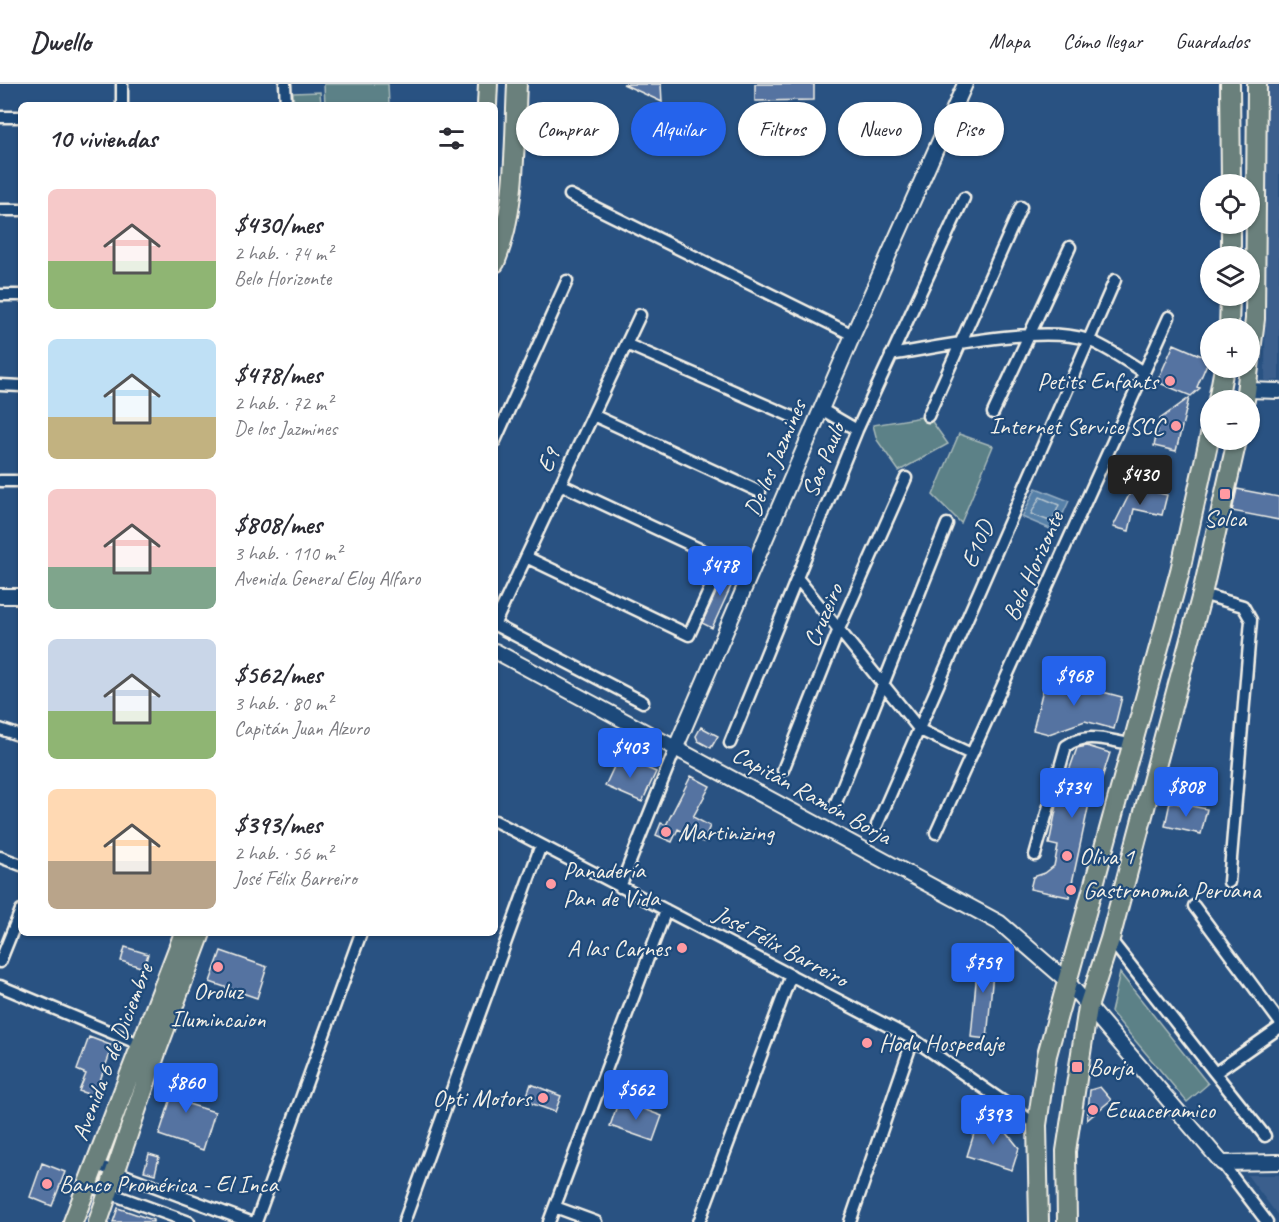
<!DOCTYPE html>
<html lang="es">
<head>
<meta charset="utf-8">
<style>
  body { margin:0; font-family:Caveat,sans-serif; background:#f7f7f7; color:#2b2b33; height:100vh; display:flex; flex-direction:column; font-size:22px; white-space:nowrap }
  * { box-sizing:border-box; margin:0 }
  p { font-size:20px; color:#7c7c81 }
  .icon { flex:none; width:33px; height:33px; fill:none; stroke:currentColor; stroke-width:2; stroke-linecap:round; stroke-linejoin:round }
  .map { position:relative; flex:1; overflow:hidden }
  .drawer { position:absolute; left:18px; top:18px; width:480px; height:834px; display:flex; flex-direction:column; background:#fff; border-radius:9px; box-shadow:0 2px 4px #0004 }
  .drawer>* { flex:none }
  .banner { position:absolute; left:516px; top:18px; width:570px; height:54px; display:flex; gap:12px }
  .controls { position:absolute; left:1200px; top:90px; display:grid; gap:12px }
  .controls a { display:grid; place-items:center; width:60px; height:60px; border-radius:50%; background:#fff; box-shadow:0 2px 4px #0004; font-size:30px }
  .price { position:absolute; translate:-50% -51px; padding:0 14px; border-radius:6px; background:#2563eb; color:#fff; font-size:20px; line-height:39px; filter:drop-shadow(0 2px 3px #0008) }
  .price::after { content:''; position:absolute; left:50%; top:36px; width:18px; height:14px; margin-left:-9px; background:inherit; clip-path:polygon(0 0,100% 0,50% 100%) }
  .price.selected { background:#222; color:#fff }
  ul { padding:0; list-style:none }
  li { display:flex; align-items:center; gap:18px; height:150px; padding:0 30px }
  li span { display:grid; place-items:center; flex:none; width:168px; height:120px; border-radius:9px; color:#555 }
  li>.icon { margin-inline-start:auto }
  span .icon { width:72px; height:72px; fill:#fffc; stroke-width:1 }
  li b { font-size:26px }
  h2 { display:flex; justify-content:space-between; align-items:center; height:72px; padding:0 30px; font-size:26px }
  .pill { padding:0 21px; border-radius:27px; background:#fff; box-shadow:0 2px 4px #0004; font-size:21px; line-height:54px }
  .pill.selected { background:#2563eb; color:#fff }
  header { display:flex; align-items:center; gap:36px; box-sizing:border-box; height:84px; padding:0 30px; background:#fff; border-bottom:2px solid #e1e1e2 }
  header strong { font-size:28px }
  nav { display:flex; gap:33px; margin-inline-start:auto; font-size:21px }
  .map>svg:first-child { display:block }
  .built { fill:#3a5f8d }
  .green { fill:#5b8187; stroke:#a8b9b8; stroke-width:1.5 }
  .water { fill:#5680a8; stroke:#95adc2; stroke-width:1.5 }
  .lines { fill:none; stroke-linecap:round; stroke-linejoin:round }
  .shore { stroke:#b5c4ce; stroke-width:1.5 }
  .building { fill:#5573a1; stroke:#f4f1e8; stroke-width:1.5 }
  .minor-casing { stroke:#f4f1e8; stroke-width:15 }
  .tertiary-casing { stroke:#f4f1e8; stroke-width:18 }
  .primary-casing { stroke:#f4f1e8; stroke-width:22 }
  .minor { stroke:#1f4a7a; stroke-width:10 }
  .tertiary { stroke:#1f4a7a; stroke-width:14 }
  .primary { stroke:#6a807c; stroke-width:18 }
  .poi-dot { fill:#ff9aa2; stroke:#1f4a7a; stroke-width:2 }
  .labels { text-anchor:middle; stroke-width:4.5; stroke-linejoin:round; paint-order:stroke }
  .poi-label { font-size:24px; fill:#f4f1e8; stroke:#1f4a7a; text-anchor:start }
  .street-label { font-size:24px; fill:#f4f1e8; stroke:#1f4a7a }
</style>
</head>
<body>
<header>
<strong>Dwello</strong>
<nav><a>Mapa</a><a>Cómo llegar</a><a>Guardados</a></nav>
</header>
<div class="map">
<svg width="1279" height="1138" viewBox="0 0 1279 1138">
  <rect width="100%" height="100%" fill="#295282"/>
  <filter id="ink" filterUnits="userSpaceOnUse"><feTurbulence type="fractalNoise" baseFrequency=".0167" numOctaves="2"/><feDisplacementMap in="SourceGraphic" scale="12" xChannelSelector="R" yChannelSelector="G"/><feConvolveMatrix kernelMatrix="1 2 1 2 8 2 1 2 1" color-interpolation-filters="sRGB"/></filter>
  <g filter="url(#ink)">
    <path class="built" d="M1267,0H1279V296L1265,297Z
      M1247,1091H1279V1133Z"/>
    <path class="green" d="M324,0H388L389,21H325Z
      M320,8L321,21H294L293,9Z
      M928,332L948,360L899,387L877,356L873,341Z
      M959,350L993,362L961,439L933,411Z
      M1120,889L1208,1000L1187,1018L1111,928Z"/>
    <path class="water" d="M1036,404L1069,417L1055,447L1022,433Z"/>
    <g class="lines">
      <path class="shore" d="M1040,413L1059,421L1052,438L1031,430Z"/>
    </g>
    <path class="building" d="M623,0H661L662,18Z
      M755,0H814V16L755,17Z
      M1174,260L1209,275L1197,303L1200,304L1191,312L1157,298Z
      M1189,314L1176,367L1154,362L1160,335Z
      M1136,397L1140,398L1138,404L1167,411L1162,431L1134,425L1129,447L1113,443Z
      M1237,405L1279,413V436L1232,427Z
      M728,483L738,487L712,544L702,539Z
      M1046,593L1122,613L1114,645L1085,637L1049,650L1033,646Z
      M701,643L718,652L711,664L698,657L696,652Z
      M1087,662L1110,669L1095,716L1090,715L1069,813L1030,805L1033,793L1045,789L1054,782L1058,762L1049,760L1057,721L1077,664Z
      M619,672L656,688L642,718L605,702Z
      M691,692L710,702L693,733L710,742L703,758L678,745L672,758L656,751L661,739L666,741Z
      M1170,718L1207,725L1201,750L1165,742Z
      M125,863L148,870L144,884L121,877Z
      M979,865L995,866L987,955L971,953Z
      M221,867L267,883L257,914L210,898Z
      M89,953L113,962L94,1012L79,1007L86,990L77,986Z
      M177,982L196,988L185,1019L215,1028L203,1066L159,1051L173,1008L168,1007Z
      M531,1000L561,1012L555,1028L525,1017Z
      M1100,1003L1111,1016L1087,1036L1090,1006Z
      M619,1016L662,1032L653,1057L610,1042Z
      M978,1037L1003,1044L1019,1064L1012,1086L967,1072Z
      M149,1070L159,1073L155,1090L144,1087Z
      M42,1079L65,1088L52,1122L30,1113Z
      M118,1124L153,1136V1138H113Z"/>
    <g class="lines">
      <defs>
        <path id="minor" d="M122,0V21
          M285,0L286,21
          M0,33H21
          M570,111L853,251
          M0,126H21
          M0,211H21
          M626,260L793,333
          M891,271C937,263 1045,240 1088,256C1107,263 1126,277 1144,288
          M0,301L21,302
          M821,325L857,346
          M993,329L1070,163
          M593,331L760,408
          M928,332L1021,123
          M495,357L567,197
          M0,397H21
          M526,473L689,551L723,476L560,400
          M798,495L920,646L971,670
          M1202,510L1243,522L1251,536L1229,798
          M495,539L640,231
          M495,541L643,618
          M0,645L21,652
          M730,659L857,346L964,114
          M783,686L839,545L906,394
          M835,721L947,440
          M495,737L913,955L1037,1041
          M877,741L1115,196
          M936,749L1169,233
          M1035,771L1066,662C1086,647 1109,657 1132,660
          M0,773L21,781
          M620,803L676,663
          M1194,822L1279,937
          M1110,855L1215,989L1279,944
          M0,878L21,826
          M0,902L139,960
          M1215,989L1265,1052
          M1222,1079L1267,1138
          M95,1080L250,1138
          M87,1101L189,1138
          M555,1123L596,1138
          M256,1138L361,849
          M404,1138L541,761
          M549,1138L666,826
          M699,1138L791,891
          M850,1138L913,955"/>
        <path id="tertiary" d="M1248,306L1279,307
          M0,512H21
          M495,567L1000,839L1067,897L1222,1079L1279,1078
          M676,663L853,251L965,0"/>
        <path id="primary" d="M1230,0L1231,100
          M487,21L488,0
          M1231,140V172
          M495,179C517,124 514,58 517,0
          M1229,244L1230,212
          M1218,316L1224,284
          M1245,316L1255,235L1257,0
          M73,1138L184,849
          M98,1138L157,966L201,849
          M1039,1138L1037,1041L1047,971L1180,487L1210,351
          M1067,1138L1066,1067L1088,923L1110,855L1202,510L1237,356"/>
      </defs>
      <use href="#minor" class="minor-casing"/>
      <use href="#tertiary" class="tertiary-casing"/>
      <use href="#primary" class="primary-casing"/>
      <use href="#minor" class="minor"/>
      <use href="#tertiary" class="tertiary"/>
      <use href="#primary" class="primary"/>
    </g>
  </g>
  <g class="poi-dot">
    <circle cx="1170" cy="297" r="6"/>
    <circle cx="1176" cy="342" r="6"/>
    <rect x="1219" y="404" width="12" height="12" rx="3"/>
    <circle cx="666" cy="748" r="6"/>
    <circle cx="1067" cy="772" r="6"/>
    <circle cx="551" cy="800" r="6"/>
    <circle cx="1071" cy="806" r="6"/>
    <circle cx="682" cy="864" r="6"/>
    <circle cx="218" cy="883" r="6"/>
    <circle cx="867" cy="959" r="6"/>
    <rect x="1071" y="977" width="12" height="12" rx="3"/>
    <circle cx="543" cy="1014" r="6"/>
    <circle cx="1093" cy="1026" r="6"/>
    <circle cx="47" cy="1100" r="6"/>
  </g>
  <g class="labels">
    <g class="poi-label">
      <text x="1158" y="305" text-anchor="end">Petits Enfants</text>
      <text x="1164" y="350" text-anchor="end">Internet Service SCC</text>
      <text x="1225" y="442" text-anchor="middle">Solca</text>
      <text x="678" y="756">Martinizing</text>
      <text x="1079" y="780">Oliva 1</text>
      <text x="563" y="794">Panadería<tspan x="563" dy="28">Pan de Vida</tspan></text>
      <text x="1083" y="814">Gastronomía Peruana</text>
      <text x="670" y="872" text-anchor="end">A las Carnes</text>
      <text x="218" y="915" text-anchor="middle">Oroluz<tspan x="218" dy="28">Ilumincaion</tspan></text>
      <text x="879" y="967">Hodu Hospedaje</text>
      <text x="1089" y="991">Borja</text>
      <text x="531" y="1022" text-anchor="end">Opti Motors</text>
      <text x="1105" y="1034">Ecuaceramico</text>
      <text x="59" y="1108">Banco Promérica - El Inca</text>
    </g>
    <g class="street-label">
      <text transform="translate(775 374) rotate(-67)" y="8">De los Jazmines</text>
      <text transform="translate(548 376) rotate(-65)" y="8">E9</text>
      <text transform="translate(823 376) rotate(-68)" y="8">Sao Paulo</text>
      <text transform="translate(977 460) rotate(-67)" y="8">E10D</text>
      <text transform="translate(1033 482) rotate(-66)" y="8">Belo Horizonte</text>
      <text transform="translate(823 531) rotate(-67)" y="8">Cruzeiro</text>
      <text transform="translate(812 711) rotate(29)" y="8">Capitán Ramón Borja</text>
      <text transform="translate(781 862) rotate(28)" y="8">José Félix Barreiro</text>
      <text transform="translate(112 968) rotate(-69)" y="8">Avenida 6 de Diciembre</text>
    </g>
  </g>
</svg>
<div class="controls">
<a><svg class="icon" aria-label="locate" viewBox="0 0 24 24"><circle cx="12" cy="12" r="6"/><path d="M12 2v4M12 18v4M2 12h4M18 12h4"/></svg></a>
<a><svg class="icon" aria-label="layers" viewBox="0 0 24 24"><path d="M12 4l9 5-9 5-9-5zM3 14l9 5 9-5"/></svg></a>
<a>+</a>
<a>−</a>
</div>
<b class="price selected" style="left:1140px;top:422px">$430</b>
<b class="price" style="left:720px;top:513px">$478</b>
<b class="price" style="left:1074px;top:623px">$968</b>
<b class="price" style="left:630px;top:695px">$403</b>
<b class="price" style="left:1186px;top:734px">$808</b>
<b class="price" style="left:1072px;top:735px">$734</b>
<b class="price" style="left:983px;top:910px">$759</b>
<b class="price" style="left:186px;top:1030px">$860</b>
<b class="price" style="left:636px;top:1037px">$562</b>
<b class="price" style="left:993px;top:1062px">$393</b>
<div class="banner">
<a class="pill">Comprar</a>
<a class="pill selected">Alquilar</a>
<a class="pill">Filtros</a>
<a class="pill">Nuevo</a>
<a class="pill">Piso</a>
</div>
<section class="drawer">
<h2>10 viviendas<svg class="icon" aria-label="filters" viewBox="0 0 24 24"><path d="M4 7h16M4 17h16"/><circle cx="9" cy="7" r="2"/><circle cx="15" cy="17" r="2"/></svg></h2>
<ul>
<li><span style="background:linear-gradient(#f6c9c9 60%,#8fb573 0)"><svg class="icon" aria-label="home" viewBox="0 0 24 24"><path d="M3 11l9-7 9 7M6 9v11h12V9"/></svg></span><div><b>$430/mes</b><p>2 hab. · 74 m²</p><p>Belo Horizonte</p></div></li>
<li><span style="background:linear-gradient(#bfe0f5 65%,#c2b280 0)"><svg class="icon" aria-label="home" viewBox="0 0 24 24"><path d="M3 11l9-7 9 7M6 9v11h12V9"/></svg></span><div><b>$478/mes</b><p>2 hab. · 72 m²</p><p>De los Jazmines</p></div></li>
<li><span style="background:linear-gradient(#f6c9c9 65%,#7fa58c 0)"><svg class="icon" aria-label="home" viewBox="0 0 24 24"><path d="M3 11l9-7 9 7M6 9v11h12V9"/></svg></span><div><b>$808/mes</b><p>3 hab. · 110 m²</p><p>Avenida General Eloy Alfaro</p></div></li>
<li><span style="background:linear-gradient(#c9d6e8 60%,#8fb573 0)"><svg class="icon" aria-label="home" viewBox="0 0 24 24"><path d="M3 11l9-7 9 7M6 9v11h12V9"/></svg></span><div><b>$562/mes</b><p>3 hab. · 80 m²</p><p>Capitán Juan Alzuro</p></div></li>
<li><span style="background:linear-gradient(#ffd9b3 60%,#b9a48a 0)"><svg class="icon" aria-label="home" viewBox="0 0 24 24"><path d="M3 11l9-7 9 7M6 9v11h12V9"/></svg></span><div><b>$393/mes</b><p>2 hab. · 56 m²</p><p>José Félix Barreiro</p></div></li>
</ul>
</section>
</div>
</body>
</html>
